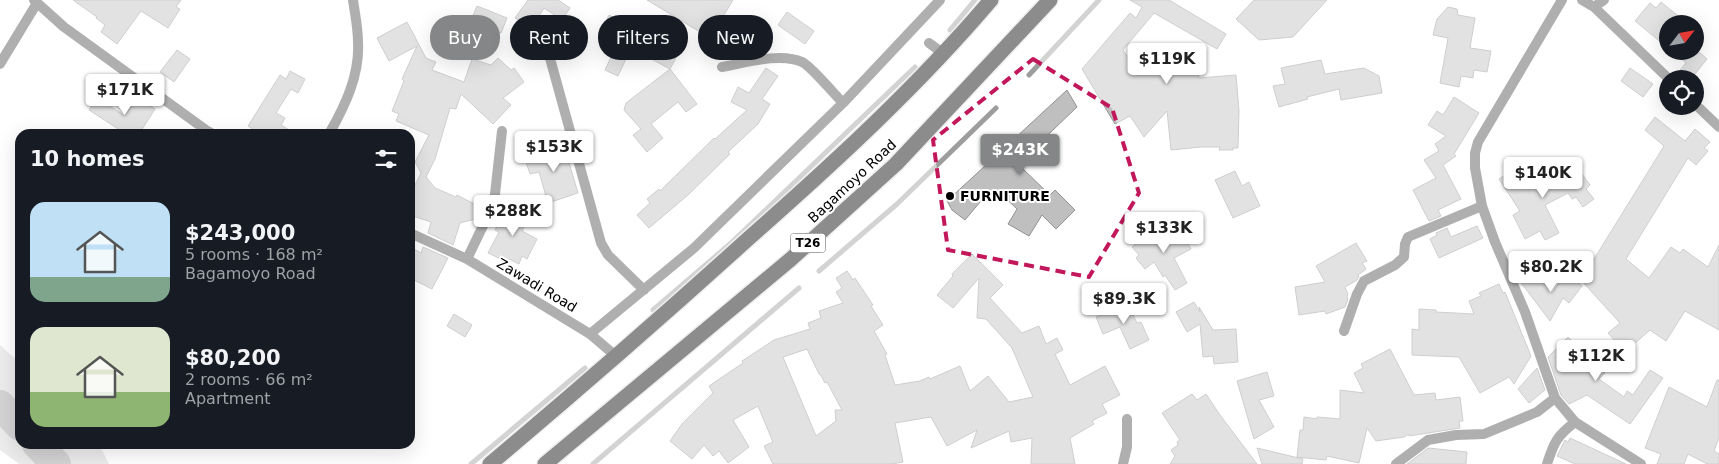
<!DOCTYPE html>
<html lang="en">
<head>
<meta charset="utf-8">
<style>
  body { margin:0; font-family:"DejaVu Sans",sans-serif; background:#20242c; color:#f1f3f6; height:100vh; display:flex; flex-direction:column; font-size:19px; white-space:nowrap }
  * { box-sizing:border-box; margin:0 }
  p { font-size:16px; color:#9ea1a6 }
  .icon { flex:none; width:28px; height:28px; fill:none; stroke:currentColor; stroke-width:2; stroke-linecap:round; stroke-linejoin:round }
  .map { position:relative; flex:1; overflow:hidden }
  .details { position:absolute; left:15px; top:129px; width:400px; height:320px; display:flex; flex-direction:column; background:#171b24; border-radius:15px; box-shadow:0 5px 20px #0002 }
  .details>* { flex:none }
  .guide { position:absolute; left:430px; top:15px; width:475px; height:45px; display:flex; gap:10px }
  .needle { width:32px; rotate:59deg }
  .fabs { position:absolute; left:1659px; top:15px; display:grid; gap:10px }
  .fabs a { display:grid; place-items:center; width:45px; height:45px; border-radius:50%; background:#171b24; box-shadow:0 5px 20px #0002; font-size:25px }
  .price { position:absolute; translate:-50% -42px; padding:0 11px; border-radius:5px; background:#fff; color:#222; font-size:16px; line-height:32px; filter:drop-shadow(0 1px 2px #0008) }
  .price::after { content:''; position:absolute; left:50%; top:30px; width:15px; height:11px; margin-left:-8px; background:inherit; clip-path:polygon(0 0,100% 0,50% 100%) }
  .price.current { background:#858687; color:#fff }
  ul { padding:0; list-style:none }
  li { display:flex; align-items:center; gap:15px; height:125px; padding:0 15px }
  li span { display:grid; place-items:center; flex:none; width:140px; height:100px; border-radius:15px; color:#555 }
  li>.icon { margin-inline-start:auto }
  span .icon { width:60px; height:60px; fill:#fffc; stroke-width:1 }
  li b { font-size:21px }
  h2 { display:flex; justify-content:space-between; align-items:center; height:60px; padding:0 15px; font-size:21px }
  .chip { padding:0 18px; border-radius:22px; background:#171b24; box-shadow:0 5px 20px #0002; font-size:18px; line-height:45px }
  .chip.current { background:#858687; color:#fff }
  .map>svg:first-child { display:block }
  .green { fill:#d6d6d6 }
  .lines { fill:none; stroke-linecap:round; stroke-linejoin:round }
  .stream { stroke:#9d9d9d; stroke-width:5 }
  .river { stroke:#9d9d9d; stroke-width:30 }
  .building { fill:#bfbfbf; stroke:#939393; fill-rule:evenodd }
  .highway-casing { stroke:#dbdbdb; stroke-width:18 }
  .street { stroke:#4f4f4f; stroke-width:10 }
  .highway { stroke:#000; stroke-width:15 }
  .marked { fill:none; stroke:#c2185b; stroke-width:4; stroke-dasharray:10 6; stroke-linejoin:round }
  .poi-dot { fill:#000; stroke:#fff; stroke-width:2 }
  .labels { text-anchor:middle; stroke-width:4; stroke-linejoin:round; paint-order:stroke }
  .shield { fill:#fff; stroke:#4c4c4c; stroke-width:1 }
  .shield-label { font-size:12px; font-weight:bold; fill:#000 }
  .street-label { font-size:14px; fill:#000; stroke:#fff }
  .poi-label { font-size:14px; font-weight:bold; fill:#000; stroke:#fff; text-anchor:start }
</style>
</head>
<body>
<div class="map">
<svg width="1719" height="464" viewBox="0 0 1719 464">
  <rect width="100%" height="100%" fill="#fff"/>
  <path class="green" d="M0,345L20,363V444H99L109,464H19L0,450Z"/>
  <g class="lines">
    <path class="stream" d="M950,30L975,0
      M1029,75L1099,0
      M819,271L897,204L996,108
      M653,310L731,243L915,67
      M471,464L585,368
      M593,464L799,288"/>
    <path class="river" d="M0,405L20,426
      M37,444L56,464"/>
  </g>
  <path class="building" d="M73,0H181L176,7L180,9L168,28L141,11L117,44L101,32L105,25L96,18L97,17Z
    M528,0H558L570,8L562,20L544,8L531,29L515,18Z
    M647,0H733L710,38Z
    M1130,0H1169L1226,34L1217,49L1154,13L1123,50L1139,75L1196,62L1199,78L1236,75L1239,111L1238,148H1233V150H1219L1220,147H1201L1171,150L1167,111L1144,137L1130,116L1115,124L1082,69L1130,13L1136,18L1142,7Z
    M1254,0H1327L1293,37L1259,40L1236,19Z
    M1661,2L1688,24H1668V48L1635,21L1650,3L1656,8Z
    M477,6L507,18L501,33L471,21Z
    M1448,7L1457,9L1458,15L1475,18L1470,48L1491,51L1487,72L1474,70L1473,78L1461,76L1459,87L1440,83L1448,38L1433,35L1437,19Z
    M787,12L814,31L805,44L778,25Z
    M609,15L651,38L650,42L677,56L670,69L631,48L618,76L605,70L619,40L602,30Z
    M407,22L426,58L436,62L432,70L464,82L472,59L491,65L498,58L511,70L514,68L524,82L503,98L511,105L493,124L461,94L456,109L450,108L435,159L426,177L435,188L456,197L457,195L478,206L480,215L479,218L460,223L453,245L428,233L431,222L410,215V195L421,173L415,162L429,135L396,121L399,114L392,111L404,81L402,79L417,46L389,61L377,38Z
    M739,38L763,49L762,52L744,56L734,51Z
    M177,50L190,59L174,82L160,72Z
    M1672,51H1698L1707,59L1691,79H1676L1675,76L1686,63Z
    M1321,60L1325,74L1364,68L1379,76L1382,93L1341,100L1339,89L1307,97L1308,99L1279,107L1273,86L1285,84L1281,68Z
    M766,68L778,76L762,99L770,104L758,124L728,152L730,154L688,195L649,228L637,215L650,203L647,199L659,189L660,191L714,138L715,139L747,110L731,102L738,87L749,93Z
    M1630,68L1653,84L1643,97L1621,81Z
    M670,69L697,104L686,112L678,102L651,124L663,138L647,152L633,135L641,129L624,110L626,103Z
    M290,71L305,79L298,93L291,89L276,113L285,118L281,125L296,134H260L248,126L280,75L286,79Z
    M1067,90L1077,107L1030,152L1034,156L1022,168L1050,195L1055,190L1075,210L1056,229L1042,215L1029,236L1008,224L1017,209L997,190L988,199L985,196L965,220L952,210L947,201Z
    M137,97L155,109L139,134H126L89,110L97,98L125,116Z
    M1454,97L1479,113L1454,154L1456,156L1443,165L1461,199L1438,210L1441,216L1429,221L1413,190L1436,178L1424,160L1439,151L1435,144L1446,136L1428,125L1437,111L1443,115Z
    M1655,117L1685,141L1695,129L1710,142L1704,148L1708,151L1696,165L1688,158L1626,259L1649,278L1671,247L1680,253L1683,249L1708,267L1719,245V330L1685,311L1666,341L1650,330L1625,352L1608,333L1620,323L1581,280L1664,146L1645,130Z
    M564,146L578,193L548,203L539,172L530,174L525,159L534,156V155Z
    M1520,165L1535,188L1577,167L1590,185L1586,189L1594,199L1583,207L1576,197L1572,199L1568,193L1545,205L1559,233L1545,240L1540,231L1525,239L1513,215L1520,211L1499,179Z
    M1235,171L1242,186L1249,182L1260,206L1233,218L1215,180Z
    M508,204L530,215L522,231L537,239L527,259L522,256L519,264L509,259L507,262L488,253L499,232L495,230Z
    M1477,226L1483,238L1439,258L1430,239L1437,235L1436,233L1447,228L1451,237Z
    M1179,227L1191,249L1174,258L1187,283L1175,290L1165,275L1163,277L1154,262L1145,269L1136,258L1139,255L1132,247L1155,229L1161,237Z
    M1356,243L1367,261L1362,263L1366,269L1358,275L1359,277L1357,280L1345,287L1348,295L1347,296L1348,299L1345,307L1326,314L1325,311L1299,315L1295,287L1325,282L1316,266Z
    M423,247L448,258L432,289L410,278V257L414,249L421,253Z
    M972,254L1003,285L990,298L1022,333L1039,326L1046,344L1057,338L1063,350L1055,354L1070,385L1105,366L1120,395L1102,404L1107,413L1092,421L1094,424L1070,438L1075,464H1031L1032,438L1011,442L1009,431L971,448L977,430L947,446L931,417L895,423L903,462L892,464H773L764,446L773,442L758,406L733,420L749,447L728,463L719,451L713,456L704,445L692,459L670,441L682,424L713,393L709,386L743,363L742,361L774,340L810,329L808,323L821,318L819,311L843,303L836,292L842,288L836,278L847,271L853,280L855,278L873,305L871,306L883,325L874,331L887,354L885,355L895,385L920,381L929,377L930,379L960,366L970,391L988,376L1009,402L1033,397L1012,348L986,319L977,318L979,278L953,308L937,295L953,276L952,274ZM807,349L819,374H820L825,383L827,382L842,410H835L836,421L816,436L783,357Z
    M1567,272L1575,277L1574,279L1582,286L1569,303L1563,298L1550,321L1519,280L1528,273L1535,282L1540,278L1552,293Z
    M1499,284L1503,293L1505,292L1531,356L1514,384L1509,377L1480,393L1459,357L1412,355V329L1419,330V309L1436,310V312L1474,314L1469,301L1481,296L1479,293Z
    M1194,302L1200,312L1199,307L1213,330L1236,329L1238,362L1214,364L1213,356L1203,357L1200,324L1187,332L1176,312Z
    M1128,304L1137,323L1141,322L1149,340L1130,349L1120,327L1103,334L1096,317Z
    M454,314L472,325L465,337L447,326Z
    M1568,337L1605,373L1599,379L1624,397L1627,391L1633,395L1650,370L1663,378L1630,424L1587,395L1569,404L1561,395L1548,357Z
    M1390,349L1414,395L1435,393L1436,400L1460,397L1463,421H1459L1460,428L1409,436V434L1404,437L1376,441L1367,428L1359,463L1327,456L1326,460L1297,457L1300,430H1303L1304,417L1317,419V417L1340,419V390L1364,393L1354,373L1363,368L1361,364Z
    M1537,368L1545,390L1529,403L1518,389Z
    M1267,372L1274,396L1259,400L1274,427L1254,439L1237,381Z
    M1717,380H1719V438L1714,451L1719,454V464H1707L1688,454L1684,464H1657L1661,454L1645,448L1669,387L1707,407Z
    M1192,394L1197,400L1206,394L1220,415L1257,464H1170L1175,456L1171,450L1178,445L1177,442L1180,440L1162,413Z
    M1570,438L1626,464H1575L1557,456L1565,440L1568,442Z
    M1257,448L1303,459L1302,464H1262Z
    M1428,448L1467,452L1466,464H1407Z"/>
  <g class="lines">
    <defs>
      <path id="highway" d="M490,464C578,390 664,315 749,238C834,163 918,86 991,0
        M545,464L791,259L896,164L1050,0"/>
    </defs>
    <use href="#highway" class="highway-casing"/>
    <path class="street" d="M34,0L64,27L206,130L213,134
      M1562,0L1478,142L1475,153V168L1482,206L1495,242L1525,312L1555,398L1575,422L1641,464
      M1582,0L1594,7L1669,79
      M1594,7L1604,0
      M543,33L601,243L608,255L644,290
      M929,43L944,54
      M0,64L37,3
      M722,67C744,63 781,52 802,62C810,65 835,95 843,103
      M1695,104L1719,127
      M329,134C345,106 360,75 358,42C358,28 355,14 353,0
      M410,233L467,259L590,334L617,357
      M467,259L494,203L502,131
      M1344,331L1357,294L1364,281L1395,265L1404,257L1405,244L1408,237L1482,206
      M590,334L694,248L843,103L940,0
      M1123,464L1127,447V419
      M1396,464L1428,440L1456,435L1484,434L1537,412L1555,398
      M1547,464C1554,442 1557,436 1575,422"/>
    <use href="#highway" class="highway"/>
  </g>
  <path d="M0 0H1719V464H0ZM1033,59L1112,108L1139,193L1089,277L948,250L933,140Z" fill="#fff" fill-opacity=".55" fill-rule="evenodd"/>
  <path class="marked" d="M1033,59L1112,108L1139,193L1089,277L948,250L933,140Z"/>
  <circle class="poi-dot" cx="950" cy="196" r="5"/>
  <g class="labels">
    <rect class="shield" x="790.5" y="233.5" width="35" height="19" rx="4"/>
    <g class="shield-label">
      <text x="808" y="247">T26</text>
    </g>
    <g class="street-label">
      <text transform="translate(852 181) rotate(-43)" y="5">Bagamoyo Road</text>
      <text transform="translate(537 285) rotate(31)" y="5">Zawadi Road</text>
    </g>
    <g class="poi-label">
      <text x="960" y="201">FURNITURE</text>
    </g>
  </g>
</svg>
<div class="fabs">
<a><svg class="needle" viewBox="-14 -14 28 28"><path d="M0-13l5 13h-10z" fill="#e53935"/><path d="M0 13l5-13h-10z" fill="#9ea1a6"/></svg></a>
<a><svg class="icon" aria-label="locate" viewBox="0 0 24 24"><circle cx="12" cy="12" r="6"/><path d="M12 2v4M12 18v4M2 12h4M18 12h4"/></svg></a>
</div>
<b class="price" style="left:1167px;top:85px">$119K</b>
<b class="price" style="left:125px;top:116px">$171K</b>
<b class="price" style="left:554px;top:173px">$153K</b>
<b class="price current" style="left:1020px;top:176px">$243K</b>
<b class="price" style="left:1543px;top:199px">$140K</b>
<b class="price" style="left:513px;top:237px">$288K</b>
<b class="price" style="left:1164px;top:254px">$133K</b>
<b class="price" style="left:1551px;top:293px">$80.2K</b>
<b class="price" style="left:1124px;top:325px">$89.3K</b>
<b class="price" style="left:1596px;top:382px">$112K</b>
<div class="guide">
<a class="chip current">Buy</a>
<a class="chip">Rent</a>
<a class="chip">Filters</a>
<a class="chip">New</a>
</div>
<section class="details">
<h2>10 homes<svg class="icon" aria-label="filters" viewBox="0 0 24 24"><path d="M4 7h16M4 17h16"/><circle cx="9" cy="7" r="2"/><circle cx="15" cy="17" r="2"/></svg></h2>
<ul>
<li><span style="background:linear-gradient(#bfe0f5 75%,#7fa58c 0)"><svg class="icon" aria-label="home" viewBox="0 0 24 24"><path d="M3 11l9-7 9 7M6 9v11h12V9"/></svg></span><div><b>$243,000</b><p>5 rooms · 168 m²</p><p>Bagamoyo Road</p></div></li>
<li><span style="background:linear-gradient(#dfe7d0 65%,#8fb573 0)"><svg class="icon" aria-label="home" viewBox="0 0 24 24"><path d="M3 11l9-7 9 7M6 9v11h12V9"/></svg></span><div><b>$80,200</b><p>2 rooms · 66 m²</p><p>Apartment</p></div></li>
</ul>
</section>
</div>
</body>
</html>
